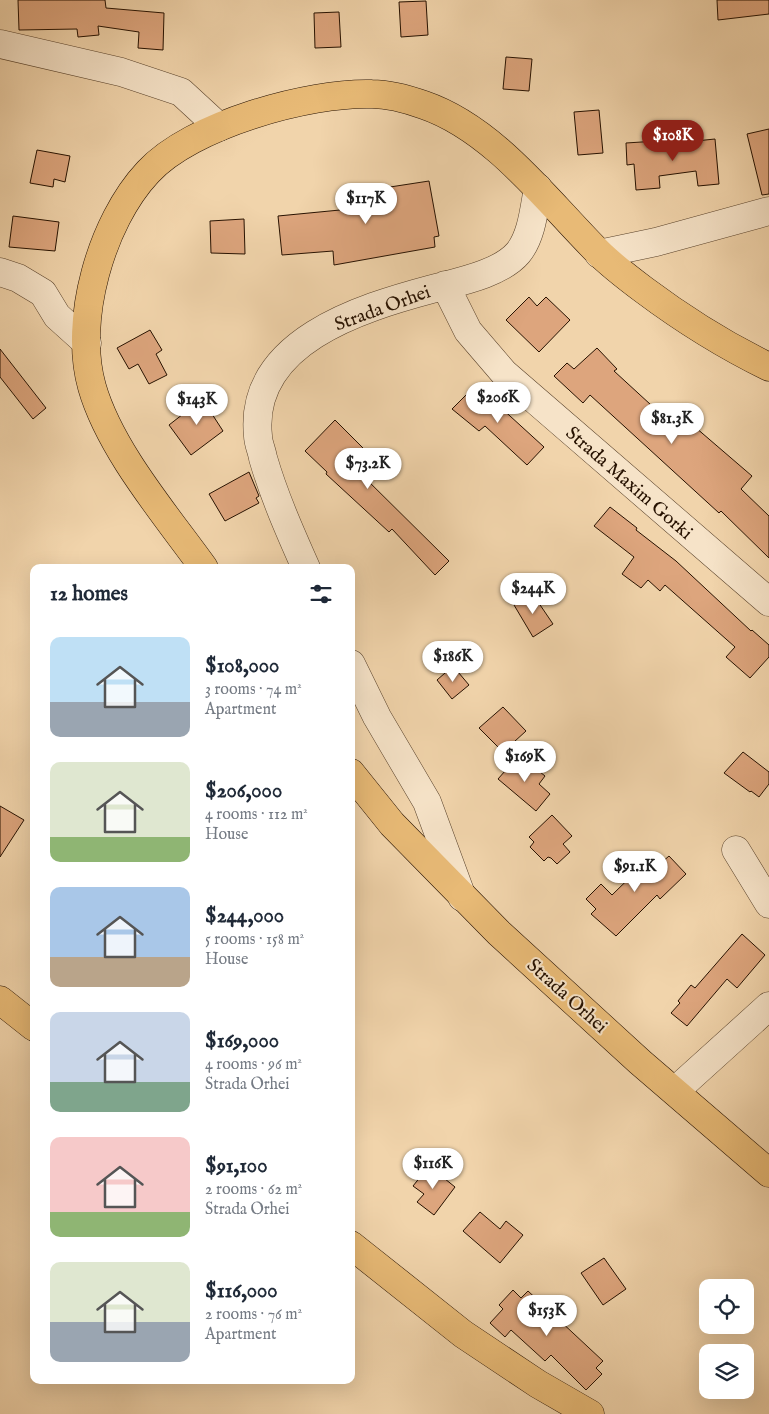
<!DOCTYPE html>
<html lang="en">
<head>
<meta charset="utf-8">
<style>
  body { margin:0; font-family:"IM FELL English",serif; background:#f6f6f7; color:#1f2937; height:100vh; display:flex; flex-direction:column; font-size:19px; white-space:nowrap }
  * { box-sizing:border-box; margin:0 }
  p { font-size:16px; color:#747a83 }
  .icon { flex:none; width:28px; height:28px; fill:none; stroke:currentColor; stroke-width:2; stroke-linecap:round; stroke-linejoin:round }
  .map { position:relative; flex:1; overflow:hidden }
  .sheet { position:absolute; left:30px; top:564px; width:325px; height:820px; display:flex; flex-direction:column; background:#fff; border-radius:10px; box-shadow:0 5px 20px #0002 }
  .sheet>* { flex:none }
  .buttons { position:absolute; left:699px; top:1279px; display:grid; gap:10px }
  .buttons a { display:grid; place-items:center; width:55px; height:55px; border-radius:10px; background:#fff; box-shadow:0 5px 20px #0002; font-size:25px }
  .price { position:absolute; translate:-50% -42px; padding:0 11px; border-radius:18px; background:#fff; color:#222; font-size:16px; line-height:32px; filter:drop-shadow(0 1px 2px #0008) }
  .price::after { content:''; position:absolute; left:50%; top:30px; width:15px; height:11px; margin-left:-8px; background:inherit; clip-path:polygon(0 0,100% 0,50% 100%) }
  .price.on { background:#8f2418; color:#fff }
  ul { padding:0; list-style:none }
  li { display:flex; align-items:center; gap:15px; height:125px; padding:0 20px }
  li span { display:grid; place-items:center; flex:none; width:140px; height:100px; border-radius:10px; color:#555 }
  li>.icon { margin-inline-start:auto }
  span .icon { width:60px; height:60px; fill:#fffc; stroke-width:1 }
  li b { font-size:21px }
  h2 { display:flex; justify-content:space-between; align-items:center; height:60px; padding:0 20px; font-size:21px }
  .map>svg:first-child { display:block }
  .building { fill:#dda57d; stroke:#261100 }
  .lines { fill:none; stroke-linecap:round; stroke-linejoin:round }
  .minor-casing { stroke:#59422b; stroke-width:29 }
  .major-casing { stroke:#261100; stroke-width:29 }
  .minor { stroke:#f6e3c8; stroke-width:28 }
  .major { stroke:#e8ba76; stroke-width:28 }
  .labels { text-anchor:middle; stroke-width:4; stroke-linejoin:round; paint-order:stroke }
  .street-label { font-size:19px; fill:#261100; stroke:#f6e3c8 }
</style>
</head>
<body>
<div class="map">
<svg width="769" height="1414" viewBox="0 0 769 1414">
  <rect width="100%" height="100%" fill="#f1d4ab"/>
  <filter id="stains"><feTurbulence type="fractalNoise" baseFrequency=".004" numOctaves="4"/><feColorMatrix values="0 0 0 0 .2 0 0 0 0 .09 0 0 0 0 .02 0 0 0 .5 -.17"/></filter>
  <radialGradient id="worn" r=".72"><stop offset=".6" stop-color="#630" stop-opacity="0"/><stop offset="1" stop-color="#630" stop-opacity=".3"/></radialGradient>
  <path class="building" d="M18,0H105L106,8L164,13L163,50L138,48L139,32L98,26L99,35L78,37L77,29L19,30Z
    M717,0H769V14L718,20Z
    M426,1L428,35L401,37L399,2Z
    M339,12L341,47L315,48L314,13Z
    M506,57L532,59L529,91L503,89Z
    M599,110L603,153L578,155L574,112Z
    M769,129V194L762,195L747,134Z
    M715,139L719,184L698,186L696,171L659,176L660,188L636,190L634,164L627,165L626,143L657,141V145Z
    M37,150L70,156L65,182L54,179L53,187L30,183Z
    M429,181L439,236L434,237L435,247L334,265L333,251L282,255L278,216L340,210L338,195Z
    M13,216L59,222L55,251L9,247Z
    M244,219L245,254L211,253L210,221Z
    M529,297L537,306L546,297L570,320L539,352L506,320Z
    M150,330L162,350L156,354L167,375L149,384L138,364L129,369L117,348Z
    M597,348L617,369L614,371L675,427L678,423L682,427L688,421L752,476L741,489L769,516V558L721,511L719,513L590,395L583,403L554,376L567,363L574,369Z
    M0,349L46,408L33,419L0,377Z
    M476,385L544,447L527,465L485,426L479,431L452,409Z
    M206,396L217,410L212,414L223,431L191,455L169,425Z
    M335,420L372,457L359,472L449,561L435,575L392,529L389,532L326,474L327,472L305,451Z
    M249,472L259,496L256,498L259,503L225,521L209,494Z
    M610,507L637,528L636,530L676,561L751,631L752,630L769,645V657L750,678L726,657L735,647L665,585L660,591L648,580L641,588L622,574L634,557L594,526Z
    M532,593L553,624L533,637L514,605Z
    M453,666L469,685L452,699L437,680Z
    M503,707L526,731L503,752L479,728Z
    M743,752L769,772V784L759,797L751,791L750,792L724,773Z
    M519,755L545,776L539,784L550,794L536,811L498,779Z
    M0,806L24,820L0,857Z
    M552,815L572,836L563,844L570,852L557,864L551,858L548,857L544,861L530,847L534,842L529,837Z
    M654,854L661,863L669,856L686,874L660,899L657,895L616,936L591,914L596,909L586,899L601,884L612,895Z
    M742,934L765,955L737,988L727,979L687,1026L671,1013L680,1003L678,1001L691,985L695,988Z
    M429,1166L455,1187L434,1215L417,1202L424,1194L413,1186Z
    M480,1212L500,1229L506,1221L523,1235L500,1263L463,1231Z
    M604,1258L626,1289L603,1305L581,1273Z
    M513,1290L521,1298L528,1291L603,1361L596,1368L602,1374L586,1390L551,1355L545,1361L511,1330L505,1337L490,1323L503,1309L499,1305Z"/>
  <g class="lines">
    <defs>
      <path id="minor" d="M0,44L121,72L181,92L219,127
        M599,254L656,242L769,211
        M0,272L18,278L43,293L57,316L87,343
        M445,285L468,331L504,373L769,602
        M306,568C290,532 274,496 263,458C262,451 258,443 258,436C248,342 361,308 432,289C458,282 500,274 518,253C532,236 534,209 538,188
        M351,664L377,717L427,802L462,897
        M736,850L769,904
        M675,1091L769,1006"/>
      <path id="major" d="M204,568C166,515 110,450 92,387C73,321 101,222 148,172C191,125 309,92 372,94C389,94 407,99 424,105C494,129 547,201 598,252C612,266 628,278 644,290C684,320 724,345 769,367
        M351,773L392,824L499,933L640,1062L769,1173
        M0,1000L34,1027
        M351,1245L463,1334L538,1384L590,1414"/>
    </defs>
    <use href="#minor" class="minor-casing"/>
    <use href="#major" class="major-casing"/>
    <use href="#minor" class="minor"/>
    <use href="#major" class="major"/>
  </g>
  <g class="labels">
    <g class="street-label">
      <text transform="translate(382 307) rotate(-20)" y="7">Strada Orhei</text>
      <text transform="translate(630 482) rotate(41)" y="7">Strada Maxim Gorki</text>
      <text transform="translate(568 995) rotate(42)" y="7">Strada Orhei</text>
    </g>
  </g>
  <rect width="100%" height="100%" filter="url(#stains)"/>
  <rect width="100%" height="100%" fill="url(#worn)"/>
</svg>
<div class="buttons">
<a><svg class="icon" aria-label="locate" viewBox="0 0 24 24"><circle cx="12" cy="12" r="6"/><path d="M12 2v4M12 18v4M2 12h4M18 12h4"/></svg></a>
<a><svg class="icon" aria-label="layers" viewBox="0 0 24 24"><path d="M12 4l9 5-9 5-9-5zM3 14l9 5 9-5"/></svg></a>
</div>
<b class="price on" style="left:673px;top:162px">$108K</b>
<b class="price" style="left:366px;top:225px">$117K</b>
<b class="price" style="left:498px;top:424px">$206K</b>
<b class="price" style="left:197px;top:426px">$143K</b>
<b class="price" style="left:672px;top:445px">$81.3K</b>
<b class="price" style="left:368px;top:490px">$73.2K</b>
<b class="price" style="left:533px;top:615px">$244K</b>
<b class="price" style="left:453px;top:683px">$186K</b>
<b class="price" style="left:525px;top:783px">$169K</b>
<b class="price" style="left:635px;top:893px">$91.1K</b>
<b class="price" style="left:433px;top:1190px">$116K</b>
<b class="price" style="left:547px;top:1337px">$153K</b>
<section class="sheet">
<h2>12 homes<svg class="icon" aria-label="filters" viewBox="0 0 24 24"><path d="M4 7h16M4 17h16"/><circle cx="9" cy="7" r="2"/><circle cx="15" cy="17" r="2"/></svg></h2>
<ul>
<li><span style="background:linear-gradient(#bfe0f5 65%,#9aa5b1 0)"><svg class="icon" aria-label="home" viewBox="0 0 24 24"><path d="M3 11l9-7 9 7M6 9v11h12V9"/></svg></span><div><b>$108,000</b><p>3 rooms · 74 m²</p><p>Apartment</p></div></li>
<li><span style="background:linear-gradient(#dfe7d0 75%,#8fb573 0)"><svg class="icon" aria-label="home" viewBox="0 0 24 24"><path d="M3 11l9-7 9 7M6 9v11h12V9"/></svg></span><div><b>$206,000</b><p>4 rooms · 112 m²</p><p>House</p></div></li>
<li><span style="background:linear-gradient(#a9c7e8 70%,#b9a48a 0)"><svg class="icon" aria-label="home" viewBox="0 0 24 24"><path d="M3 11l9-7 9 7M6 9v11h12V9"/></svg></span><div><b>$244,000</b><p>5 rooms · 158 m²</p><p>House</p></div></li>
<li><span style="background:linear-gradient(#c9d6e8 70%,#7fa58c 0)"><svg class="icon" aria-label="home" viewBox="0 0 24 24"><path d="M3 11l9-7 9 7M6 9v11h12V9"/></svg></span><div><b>$169,000</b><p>4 rooms · 96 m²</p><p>Strada Orhei</p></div></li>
<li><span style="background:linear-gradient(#f6c9c9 75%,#8fb573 0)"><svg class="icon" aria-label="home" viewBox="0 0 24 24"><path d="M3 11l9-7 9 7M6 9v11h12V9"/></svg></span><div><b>$91,100</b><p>2 rooms · 62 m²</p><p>Strada Orhei</p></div></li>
<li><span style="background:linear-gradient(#dfe7d0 60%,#9aa5b1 0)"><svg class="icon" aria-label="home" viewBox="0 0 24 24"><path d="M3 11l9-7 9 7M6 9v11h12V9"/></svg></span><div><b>$116,000</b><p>2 rooms · 76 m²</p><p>Apartment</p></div></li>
</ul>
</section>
</div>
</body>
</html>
